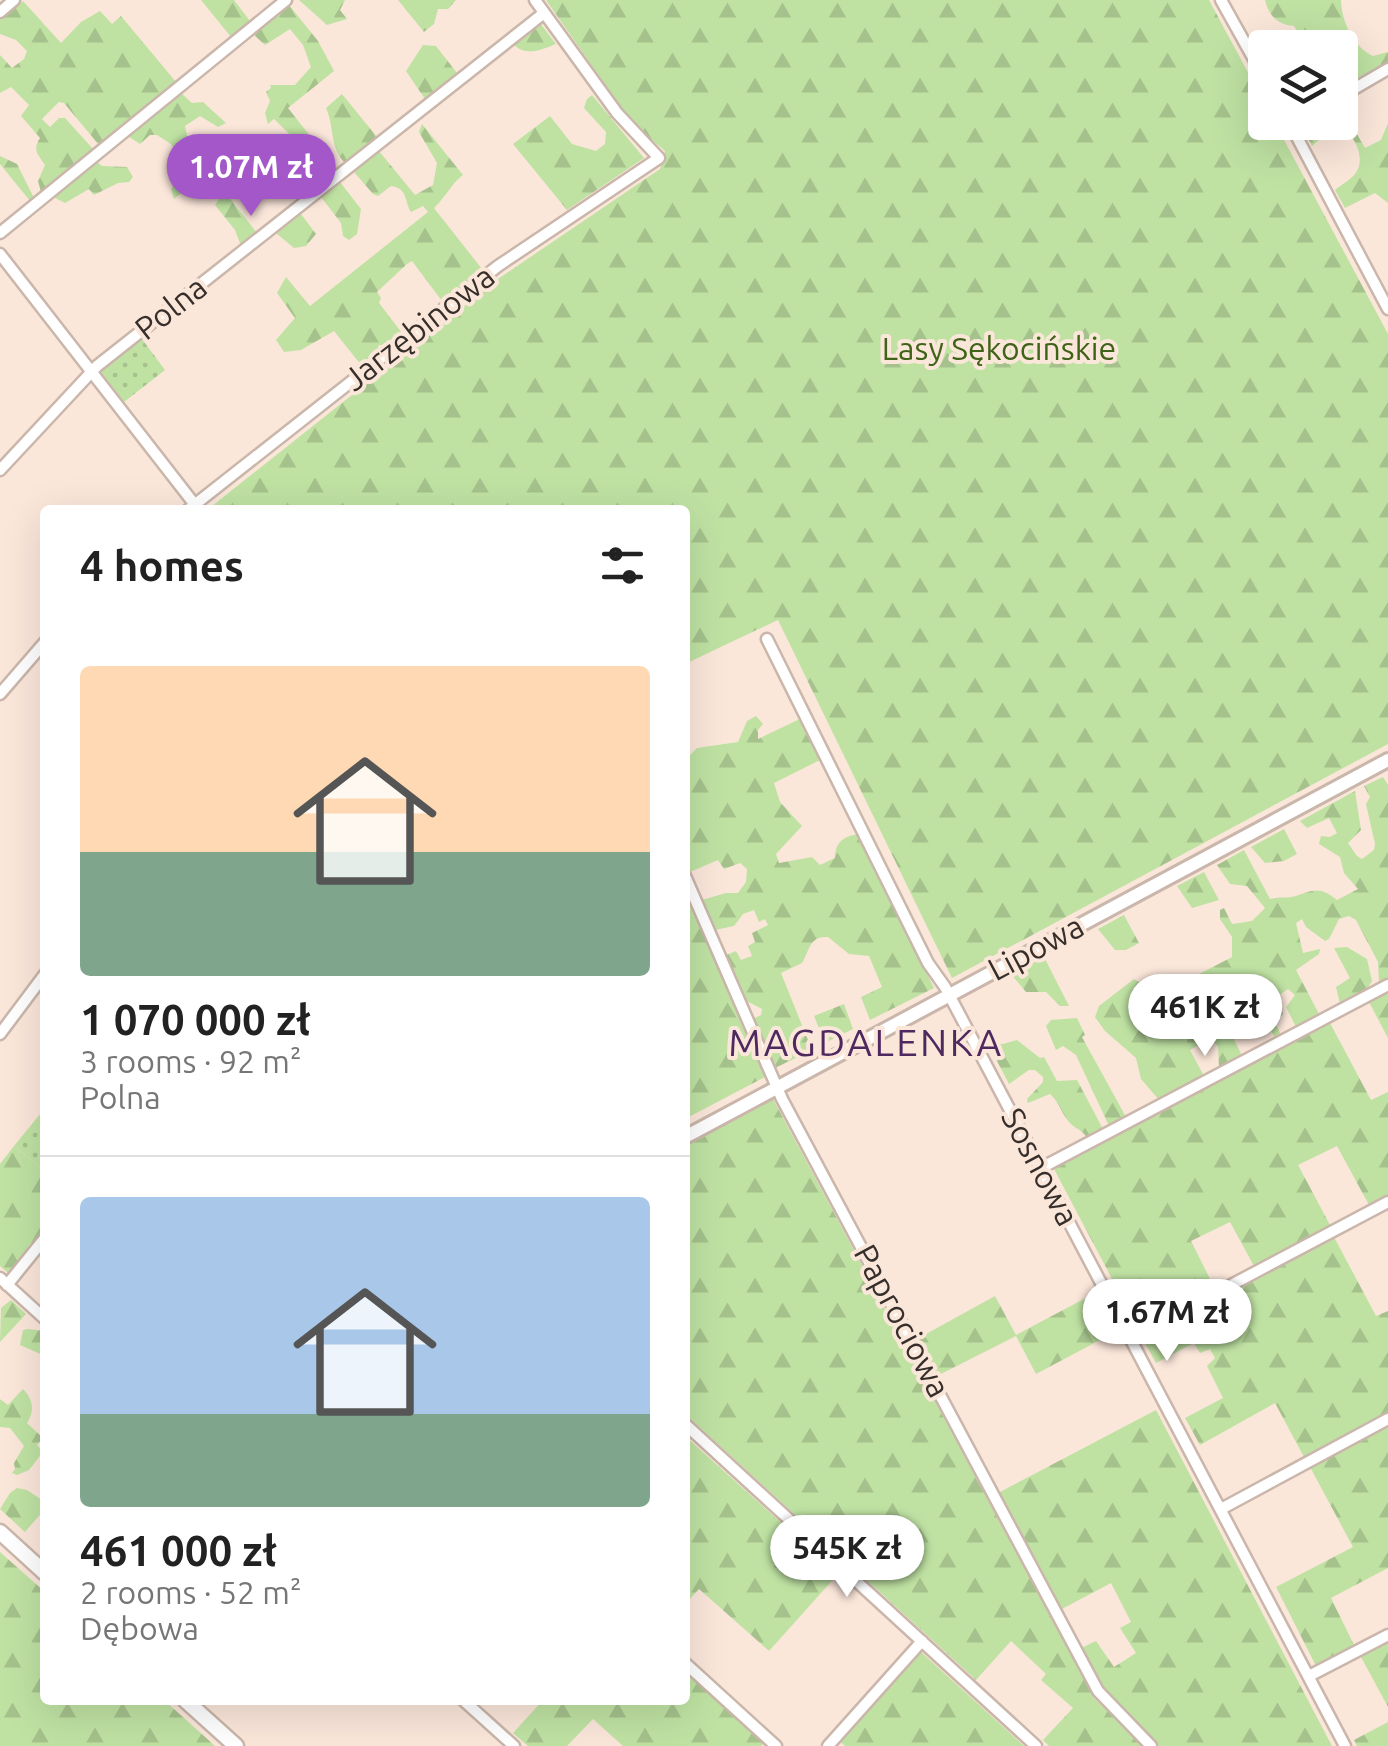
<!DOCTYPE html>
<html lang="en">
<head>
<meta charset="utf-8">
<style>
  body { margin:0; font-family:Ubuntu,sans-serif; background:#f6f6f6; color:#222; height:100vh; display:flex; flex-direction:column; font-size:38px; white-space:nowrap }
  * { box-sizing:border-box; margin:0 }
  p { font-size:32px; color:#767676 }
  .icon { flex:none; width:55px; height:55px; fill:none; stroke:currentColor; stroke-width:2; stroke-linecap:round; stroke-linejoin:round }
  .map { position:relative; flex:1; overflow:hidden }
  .drawer { position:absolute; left:40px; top:505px; width:650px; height:1200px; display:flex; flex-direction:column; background:#fff; border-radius:10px; box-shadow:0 10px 40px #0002 }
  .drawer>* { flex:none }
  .controls { position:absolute; left:1248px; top:30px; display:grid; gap:20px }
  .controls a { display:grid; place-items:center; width:110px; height:110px; border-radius:10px; background:#fff; box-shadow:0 10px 40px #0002; font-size:50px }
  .price { position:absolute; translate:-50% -85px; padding:0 22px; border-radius:35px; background:#fff; color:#222; font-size:32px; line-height:65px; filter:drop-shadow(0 2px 5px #0008) }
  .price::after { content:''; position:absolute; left:50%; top:60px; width:30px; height:22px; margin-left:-15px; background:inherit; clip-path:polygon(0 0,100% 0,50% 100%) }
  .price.current { background:#a357c9; color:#fff }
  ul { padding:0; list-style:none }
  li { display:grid; align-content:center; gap:20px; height:530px; padding:0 40px }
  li+li { border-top:2px solid #e0e0e0 }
  li span { display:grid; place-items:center; height:310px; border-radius:10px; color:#555 }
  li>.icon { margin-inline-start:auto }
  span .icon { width:180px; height:180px; fill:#fffc; stroke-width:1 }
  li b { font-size:42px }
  h2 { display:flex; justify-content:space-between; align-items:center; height:120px; padding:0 40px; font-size:42px }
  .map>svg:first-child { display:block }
  .grass { fill:url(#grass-dots) }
  .forest { fill:url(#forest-firs) }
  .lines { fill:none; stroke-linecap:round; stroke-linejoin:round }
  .minor-casing { stroke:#cab6aa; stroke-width:15 }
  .tertiary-casing { stroke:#cab6aa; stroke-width:18 }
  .secondary-casing { stroke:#cab6aa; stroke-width:19 }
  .minor { stroke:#fff; stroke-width:10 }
  .tertiary { stroke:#fff; stroke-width:12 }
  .secondary { stroke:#fff; stroke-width:14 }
  .labels { text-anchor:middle; stroke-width:8; stroke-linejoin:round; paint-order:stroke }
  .street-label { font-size:32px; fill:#362e2a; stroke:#fbe6da }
  .park-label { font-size:32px; fill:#3f6318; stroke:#fbe6da }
  .quarter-label { font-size:38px; letter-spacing:2.5px; fill:#4d2960; stroke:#fbe6da }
</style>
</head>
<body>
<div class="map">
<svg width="1388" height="1746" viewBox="0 0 1388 1746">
  <defs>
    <pattern id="grass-dots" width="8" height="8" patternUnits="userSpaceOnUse" patternTransform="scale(2.5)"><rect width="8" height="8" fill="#bfe2a3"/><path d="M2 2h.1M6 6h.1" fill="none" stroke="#a5c28c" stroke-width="1.8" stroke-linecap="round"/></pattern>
    <pattern id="forest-firs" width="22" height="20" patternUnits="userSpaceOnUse" patternTransform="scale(2.5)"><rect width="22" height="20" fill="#bfe2a3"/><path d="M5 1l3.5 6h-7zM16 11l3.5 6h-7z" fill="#a5c28c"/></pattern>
  </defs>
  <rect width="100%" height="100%" fill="#fbe6da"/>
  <path class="grass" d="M142,339L165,370L124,402L100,371Z
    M45,1108V1171L14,1146Z"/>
  <path class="forest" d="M201,0H234L250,21L231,37Z
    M299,0H345L340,10L347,19L327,25Z
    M398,0H456L448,9H438L434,24L424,32Z
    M546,0H1209L1265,104V122L1275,123L1388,334V744L952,978L778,620L685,664V510H207L498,279L660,169L665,151L631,122Z
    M1265,0H1341C1341,20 1354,48 1373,56L1388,52V62L1340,91V48L1303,47L1305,45L1294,26C1278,25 1269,16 1265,0Z
    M23,1L61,43L81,22L100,11L112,24L121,16L176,82L99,145L64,103L59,102L42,119L50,127L59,118H65L93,149L41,192L38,181L45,165C38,154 32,151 40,138L21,116L29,105L11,87L0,93V55L12,68L24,59L27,51L16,40L0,34V20Z
    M289,5L318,41L334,71L288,108L337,170L316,186L313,177L320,167L317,161L274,119L268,124L265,113L270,101L266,92L271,88L270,85H295L311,67L303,45L290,29L265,45L253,34Z
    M540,23L556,44C541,50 526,57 513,44Z
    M423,45L436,46L457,73L425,99L406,71Z
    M181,93L192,103L203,102L226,123L218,127L200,116L185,126L188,140L207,153L201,162L208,171L174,199L171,189L185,168L171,144L157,135H150L140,144L128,136Z
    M342,94L377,137L345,163C329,147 335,128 326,108Z
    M592,95L644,158L567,210L513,144L550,116L572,144L596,151L605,144L606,132L584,108L587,99Z
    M1340,105L1365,148L1381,140L1388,123V203L1375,193L1345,208L1335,190C1341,185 1350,180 1355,174C1368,157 1352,131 1337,124L1312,146L1302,127L1310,123L1340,122Z
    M422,124L463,175C450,185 446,197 434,208L482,269L442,301L412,261L407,264L377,292L381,298L379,303L402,333L385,346L379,345L375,354L361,365L334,331L301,350L284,352L276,340L295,318L277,293L286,277L310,306L428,212L423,206L411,212C404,201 408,188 391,186L378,196L373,194L354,172L379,151L415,195L433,185L437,163L419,132Z
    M0,156L17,164L34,198L30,201L0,164Z
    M243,160L252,163L250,169L224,191L257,233L241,246L235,230L215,205L224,192L219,181Z
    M97,162L102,166L127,167L133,177L129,182L118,183L94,195L89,189L65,203L53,197Z
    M340,182L361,209L357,234L349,240L343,236L341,223L321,197Z
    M301,214L316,234L306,246L294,248L276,233Z
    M756,716L763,724L758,730V739L802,718L822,759L774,783L780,802L802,826L776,854L779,863L812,857L820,865L835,858C835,842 844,836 859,834L934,988L870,1020L861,997L882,987L869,956L849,954L828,937C809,936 810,950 802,963L781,973L812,1050L775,1068L753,1019L761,1015L762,1009L745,1000L726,955L736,951L741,960L752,956L748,946L755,942L752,933L768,925L765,919L759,922L754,910L743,914L734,926L715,930L702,900L726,893H738L746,882L747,869L740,863L724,869L718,860L690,872L685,861V760L697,748L738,742L747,721Z
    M1383,777L1388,785V978L1379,983L1378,962L1356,920L1349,916L1339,919L1329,939L1325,941L1306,927L1302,919L1296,923L1303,953L1320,949L1319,954L1296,970L1319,1014L1296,1027L1286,1007L1295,995L1288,989L1278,996L1283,1014L1275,1022L1281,1035L1275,1038L1262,1014L1238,1023L1229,1015L1223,1016L1242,1056L1219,1068L1218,1046L1209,1039L1190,1050L1204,1076L1159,1100L1141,1079L1136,1058L1105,1031L1095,1017L1099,1006L1134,979L1139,982L1141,992L1153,998L1232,957V937L1220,919V910L1224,908L1232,924L1252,921L1265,908L1247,886L1230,884L1217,865L1244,850L1270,899C1280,896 1287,899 1296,896C1315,889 1321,887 1337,900L1358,889L1344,873L1340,857L1319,844L1321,836L1330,837L1337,833L1329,818L1307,828L1300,821L1355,791L1361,830L1348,843L1357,856L1362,859L1374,850L1375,844L1366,804L1370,797L1364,786Z
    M1284,829L1297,854L1284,861L1265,863L1251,847Z
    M1204,872L1219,900L1192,908L1177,886Z
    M685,890L765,1077L685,1119Z
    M1124,915L1139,943L1126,950H1115L1098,929Z
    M1347,947L1367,959L1372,981L1367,989L1340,1004L1336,987L1350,978L1334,948Z
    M1044,957L1069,1006H1060L1046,992H1026L1011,974Z
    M1388,992V1038L1369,1002Z
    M844,1004L853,1029L825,1043L814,1016Z
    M1077,1018L1085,1035L1082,1037L1126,1117L1109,1126L1076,1055L1063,1046L1056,1050L1046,1026L1051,1020Z
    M1330,1023L1371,1100L1388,1092V1195L1369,1205L1337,1146L1298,1165L1330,1225L1254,1266L1230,1222L1191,1241L1214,1287L1138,1328L1054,1169Z
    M1017,1040L1040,1058L1044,1057L1057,1081L1077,1080L1103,1129L1087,1138C1081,1128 1076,1130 1069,1122C1061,1113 1060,1103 1050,1094L1028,1103L1027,1099L1043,1082V1077L1035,1070H1029L1009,1084L987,1042L1003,1044Z
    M773,1099L1094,1698L1143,1746H1049L1043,1740L1073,1708L1041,1680L1046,1674L1011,1641L976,1680L685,1414V1147Z
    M14,1146L45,1171V1229L9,1274L0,1266V1164Z
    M1334,1237L1376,1316L1388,1311V1412L1304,1457L1275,1403L1200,1445L1185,1418L1223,1398L1207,1366L1215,1358L1210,1349L1200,1353L1194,1343L1156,1363L1143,1339Z
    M1095,1293L1115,1332L1036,1374L1016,1336L937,1376L917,1339L995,1296L1016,1335Z
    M11,1300L26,1314L0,1342L1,1308Z
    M28,1329L45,1331V1356L20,1345L23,1330Z
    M23,1389C33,1399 35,1411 27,1423L43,1438L37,1445L43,1452L29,1470L17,1475L12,1473L15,1469L14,1463L24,1446L10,1428L0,1427V1399L8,1405Z
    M1156,1410L1332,1746H1159L1104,1692L1081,1648L1096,1641L1114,1667L1136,1653L1120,1628L1131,1622L1111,1583L1060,1610L998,1493Z
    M1388,1426V1568L1331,1598L1355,1647L1316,1666L1276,1587L1353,1547L1310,1467Z
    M685,1436L838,1574L769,1651L699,1589L685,1604Z
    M17,1488L27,1490L45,1502V1509L25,1532L0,1509L10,1493Z
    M0,1552L45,1592V1700H164L215,1746H0Z
    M1388,1642V1707L1361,1657Z
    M920,1651L1024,1746H845L838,1740Z
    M685,1671L764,1743L761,1746H623L593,1719L567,1746H528L513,1733L543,1700H685Z
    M1388,1722V1746H1357L1354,1740Z"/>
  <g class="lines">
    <defs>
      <path id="minor" d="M1221,0L1265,79
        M0,12L14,0
        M1340,97L1388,69
        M1289,122L1388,309
        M0,233L286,0
        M0,254L199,510
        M0,470L97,366L544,13
        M188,510L498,266L659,158L617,113L535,0
        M767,639L928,963L945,987L993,1078L1345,1746
        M0,694L45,642
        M685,876L782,1099L1098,1691L1151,1746
        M0,1034L45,974
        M1041,1168L1388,985
        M0,1278L45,1319
        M7,1285L45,1238
        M1131,1338L1388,1202
        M685,1424L1036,1746
        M1221,1509L1388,1419
        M685,1663L776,1746
        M1309,1676L1388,1635
        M463,1700L514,1746
        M828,1746L922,1641"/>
      <path id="tertiary" d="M685,1137L1388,760"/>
      <path id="secondary" d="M0,1532L45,1573
        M185,1700L236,1746"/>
    </defs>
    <use href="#minor" class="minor-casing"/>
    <use href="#tertiary" class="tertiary-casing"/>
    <use href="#secondary" class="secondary-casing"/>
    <use href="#minor" class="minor"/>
    <use href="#tertiary" class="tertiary"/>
    <use href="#secondary" class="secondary"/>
  </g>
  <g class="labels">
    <g class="street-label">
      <text transform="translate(171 308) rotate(-38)" y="11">Polna</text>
      <text transform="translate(419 328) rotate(-38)" y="11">Jarzębinowa</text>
      <text transform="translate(1036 948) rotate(-28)" y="11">Lipowa</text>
      <text transform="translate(1040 1167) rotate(62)" y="11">Sosnowa</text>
      <text transform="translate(902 1321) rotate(62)" y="11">Paprociowa</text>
    </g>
    <g class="park-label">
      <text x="999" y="360">Lasy Sękocińskie</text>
    </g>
    <g class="quarter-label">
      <text x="866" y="1056">MAGDALENKA</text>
    </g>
  </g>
</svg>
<div class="controls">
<a><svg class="icon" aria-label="layers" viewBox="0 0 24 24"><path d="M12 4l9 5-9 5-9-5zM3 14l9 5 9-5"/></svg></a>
</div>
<b class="price current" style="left:251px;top:219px">1.07M zł</b>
<b class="price" style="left:1205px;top:1059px">461K zł</b>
<b class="price" style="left:1167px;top:1364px">1.67M zł</b>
<b class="price" style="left:847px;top:1600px">545K zł</b>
<section class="drawer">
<h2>4 homes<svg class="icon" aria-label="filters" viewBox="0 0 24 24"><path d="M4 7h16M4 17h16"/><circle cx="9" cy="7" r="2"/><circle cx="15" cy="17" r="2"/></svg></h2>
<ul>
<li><span style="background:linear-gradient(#ffd9b3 60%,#7fa58c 0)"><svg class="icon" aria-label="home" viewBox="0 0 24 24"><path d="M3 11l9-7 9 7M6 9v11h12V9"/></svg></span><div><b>1 070 000 zł</b><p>3 rooms · 92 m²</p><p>Polna</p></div></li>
<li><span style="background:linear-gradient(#a9c7e8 70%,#7fa58c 0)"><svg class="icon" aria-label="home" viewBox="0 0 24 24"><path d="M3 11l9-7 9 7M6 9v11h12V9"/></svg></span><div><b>461 000 zł</b><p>2 rooms · 52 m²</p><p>Dębowa</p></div></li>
</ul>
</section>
</div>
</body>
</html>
